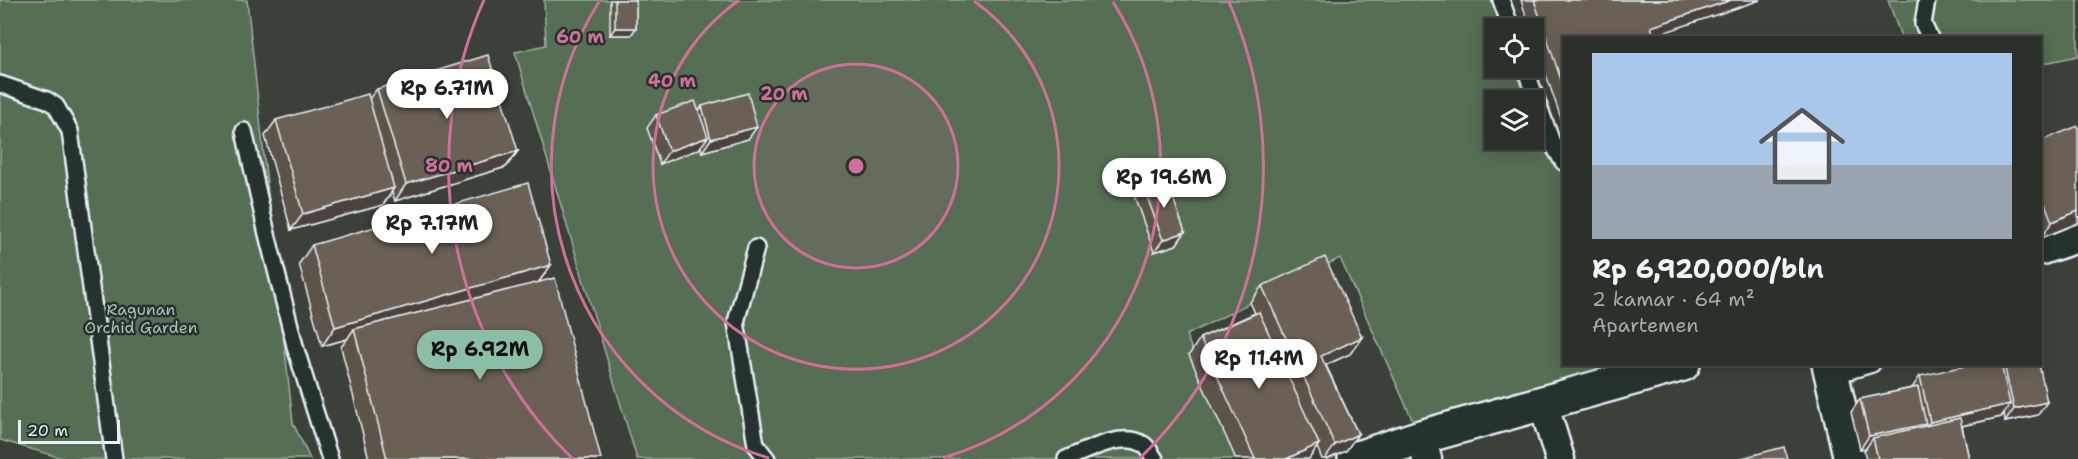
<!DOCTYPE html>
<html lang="id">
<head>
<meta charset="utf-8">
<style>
  body { margin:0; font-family:"Shantell Sans",sans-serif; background:#383c37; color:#f1f3f6; height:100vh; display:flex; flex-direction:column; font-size:22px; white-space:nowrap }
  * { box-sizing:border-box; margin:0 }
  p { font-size:20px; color:#a6a9a9 }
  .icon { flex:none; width:33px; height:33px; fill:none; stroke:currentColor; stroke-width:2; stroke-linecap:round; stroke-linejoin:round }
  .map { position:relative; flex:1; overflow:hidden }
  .panel { position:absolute; left:1562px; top:36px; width:480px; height:330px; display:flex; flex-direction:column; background:#2c302b; border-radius:0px; box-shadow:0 3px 15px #0003,0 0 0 2px #484b47 }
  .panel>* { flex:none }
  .fabs { position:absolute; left:1484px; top:18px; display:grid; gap:12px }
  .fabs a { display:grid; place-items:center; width:60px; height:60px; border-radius:0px; background:#2c302b; box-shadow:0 3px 15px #0003,0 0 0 2px #484b47; font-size:30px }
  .scale { position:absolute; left:18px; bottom:15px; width:102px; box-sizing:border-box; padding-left:6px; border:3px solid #e8f1f8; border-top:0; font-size:16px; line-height:21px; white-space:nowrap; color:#e8f1f8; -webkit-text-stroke:4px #26332d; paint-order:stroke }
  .price { position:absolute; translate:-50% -51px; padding:0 14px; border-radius:21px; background:#fff; color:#222; font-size:20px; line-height:39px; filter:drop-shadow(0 2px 3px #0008) }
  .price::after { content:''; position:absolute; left:50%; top:36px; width:18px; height:14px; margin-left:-9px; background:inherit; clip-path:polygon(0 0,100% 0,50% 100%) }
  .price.current { background:#8abfa5; color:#111 }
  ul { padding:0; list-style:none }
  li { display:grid; align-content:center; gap:12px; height:318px; padding:0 30px }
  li+li { border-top:2px solid #484b47 }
  li span { display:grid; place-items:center; height:186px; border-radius:0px; color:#555 }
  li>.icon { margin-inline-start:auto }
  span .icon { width:108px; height:108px; fill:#fffc; stroke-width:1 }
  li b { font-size:26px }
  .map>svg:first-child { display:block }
  .green { fill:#576e53; stroke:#a0b0a6; stroke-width:1.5; fill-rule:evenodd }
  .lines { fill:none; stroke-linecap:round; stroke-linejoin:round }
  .lane-casing { stroke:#e8f1f8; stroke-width:20 }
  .street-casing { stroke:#e8f1f8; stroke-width:33 }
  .secondary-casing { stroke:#e8f1f8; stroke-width:38 }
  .lane { stroke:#26332d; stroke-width:15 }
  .street { stroke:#26332d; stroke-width:28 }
  .secondary { stroke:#26332d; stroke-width:33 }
  .wall { fill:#5c5349; stroke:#e8f1f8; stroke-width:1.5 }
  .shaded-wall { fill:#4b433c; stroke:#e8f1f8; stroke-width:1.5 }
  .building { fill:#6b6055; stroke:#e8f1f8; stroke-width:1.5 }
  .ring { fill:none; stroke:#d16f9a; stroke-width:3 }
  .labels { text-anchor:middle; stroke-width:5; stroke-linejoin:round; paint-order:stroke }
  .park-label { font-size:16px; fill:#aebdb6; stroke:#26332d }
  .centre { fill:#d16f9a; stroke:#26332d; stroke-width:3 }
  .ring-label { font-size:18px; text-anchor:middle; font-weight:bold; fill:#d16f9a; stroke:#26332d; stroke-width:5; stroke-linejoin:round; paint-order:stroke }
</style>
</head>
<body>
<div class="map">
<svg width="2078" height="459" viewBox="0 0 2078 459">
  <rect width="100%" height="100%" fill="#3b4039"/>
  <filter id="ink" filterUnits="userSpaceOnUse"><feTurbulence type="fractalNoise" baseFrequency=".0167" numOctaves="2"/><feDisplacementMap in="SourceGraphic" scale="12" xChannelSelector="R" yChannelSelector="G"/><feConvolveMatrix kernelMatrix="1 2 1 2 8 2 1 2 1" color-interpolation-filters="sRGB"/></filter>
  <g filter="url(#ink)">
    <path class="green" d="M0,0H247L293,423L310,459H65L0,440Z
      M544,0H1503L1513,28H1494V68H1526L1563,174V364L1612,365L1417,430L1340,258L1186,335L1237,459H637L515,52L546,45ZM1494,100H1533V140H1494Z
      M1888,0H2078V56L2040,64V38L1901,37Z"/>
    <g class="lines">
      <defs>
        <path id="lane" d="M1501,0L1511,28
          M1927,0L1923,24L1930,38
          M1525,68L1553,145L1563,162
          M0,84L47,100L56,106L70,131L114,459
          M244,131L267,234L296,350L330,459
          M756,248L736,322L756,445L767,459
          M1832,376L1872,364
          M1066,459C1086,451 1122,431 1143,444C1148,447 1152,455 1155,459"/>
        <path id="street" d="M1543,403L1560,459
          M1421,437L1427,459"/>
        <path id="secondary" d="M2040,248L2078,235
          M1829,364L1851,459
          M1355,459L1421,437L1683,364"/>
      </defs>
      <use href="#lane" class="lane-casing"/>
      <use href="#street" class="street-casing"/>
      <use href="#secondary" class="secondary-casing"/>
      <use href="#lane" class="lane"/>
      <use href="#street" class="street"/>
      <use href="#secondary" class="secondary"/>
    </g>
    <path class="wall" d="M610,0H636V28L631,35H610Z
      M1521,0H1760L1654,35L1563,38V124L1533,37V28H1530Z
      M377,89L518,151L506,167L395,201L392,192L383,205L291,230L265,136L276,120L369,99Z
      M702,106L748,139L702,152L701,147L699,149L660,164L647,128L656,115L699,111Z
      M2040,141L2078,223L2041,238L2040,236Z
      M1143,186L1185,232L1176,245L1154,252L1135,198Z
      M312,245L551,265L539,282L601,459H369L341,347L347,339L322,346L299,264Z
      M1262,286L1362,337L1350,354L1326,365L1358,434L1346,451L1328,459H1322L1317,447L1309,459H1236L1189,355L1200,338L1255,313L1250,302Z
      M2003,364H2039L2038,415L2005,422L2004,414L2001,417L1962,426L1969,459H1866L1864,451L1866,448L1860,449L1851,412L1860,399L1912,388L1920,376L2002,366Z"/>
    <path class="shaded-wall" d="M1731,0H1760L1648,38L1651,27Z
      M615,28H636L631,35H610Z
      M757,127L748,139L702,152L711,139Z
      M708,137L699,149L660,164L669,151Z
      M518,151L506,167L395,201L406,184Z
      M394,188L383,205L291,230L303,214Z
      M2078,211V223L2041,238L2052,222Z
      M1185,232L1176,245L1154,252L1163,240Z
      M551,265L538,283L354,329L347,339L322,346L335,327Z
      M1362,337L1350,354L1310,372L1321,356Z
      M2047,402L2038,415L2005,422L2014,409Z
      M2010,404L2001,417L1921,435L1930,422Z
      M1926,424L1917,436L1873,438L1866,448L1860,449L1869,436Z
      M1358,434L1346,451L1328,459H1325L1335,445Z
      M1319,444L1309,459H1286Z"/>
    <path class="building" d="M615,0H636V28H615Z
      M1534,0H1731L1651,27L1655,38H1563V86Z
      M488,55L518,151L406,184L377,89Z
      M748,93L757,127L711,139L702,106Z
      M368,94L394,188L303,214L276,120Z
      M695,101L708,137L669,151L656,115Z
      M2078,126V211L2052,222L2040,191V141Z
      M1166,178L1185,232L1163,240L1143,186Z
      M528,183L551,265L335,327L312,245Z
      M1325,257L1362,337L1321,356L1358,434L1335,445L1262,286Z
      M555,278L601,459H387L354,329Z
      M1259,312L1319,444L1286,459H1255L1200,338Z
      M1974,364H2001L2010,404L1930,422L1920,376Z
      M2004,364H2039L2047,402L2014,409Z
      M1918,387L1926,424L1869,436L1860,399Z
      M1960,418L1969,459H1878L1873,438Z
      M1784,447L1787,459H1738Z"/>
  </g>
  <circle cx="856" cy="166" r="102" fill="#d16f9a" fill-opacity=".12"/>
  <g class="ring">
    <circle cx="856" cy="166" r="102"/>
    <path d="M974 1A203 203 0 1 1 738 1"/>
    <path d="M769 458A305 305 0 0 1 599 2M1113 2A305 305 0 0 1 943 458"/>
    <path d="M573 459A407 407 0 0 1 484 0M1228 0A407 407 0 0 1 1139 459"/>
  </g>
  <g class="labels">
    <g class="park-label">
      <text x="141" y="315">Ragunan<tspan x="141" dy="18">Orchid Garden</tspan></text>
    </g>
  </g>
  <circle cx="856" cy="166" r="9" class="centre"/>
  <g class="ring-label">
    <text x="580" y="43">60 m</text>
    <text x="672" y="87">40 m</text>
    <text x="784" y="100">20 m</text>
    <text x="449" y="172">80 m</text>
  </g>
</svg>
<div class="fabs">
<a><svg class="icon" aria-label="locate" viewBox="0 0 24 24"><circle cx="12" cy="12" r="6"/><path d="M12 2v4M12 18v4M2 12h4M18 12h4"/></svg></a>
<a><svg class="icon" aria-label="layers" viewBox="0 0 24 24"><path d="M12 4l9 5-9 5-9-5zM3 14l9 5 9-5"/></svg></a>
</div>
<div class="scale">20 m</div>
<b class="price" style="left:447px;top:120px">Rp 6.71M</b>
<b class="price" style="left:1164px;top:209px">Rp 19.6M</b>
<b class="price" style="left:432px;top:255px">Rp 7.17M</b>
<b class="price current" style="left:480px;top:381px">Rp 6.92M</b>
<b class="price" style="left:1259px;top:390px">Rp 11.4M</b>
<section class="panel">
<ul>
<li><span style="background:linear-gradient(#a9c7e8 60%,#9aa5b1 0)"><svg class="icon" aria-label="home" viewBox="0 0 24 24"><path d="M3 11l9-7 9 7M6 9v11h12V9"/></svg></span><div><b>Rp 6,920,000/bln</b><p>2 kamar · 64 m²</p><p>Apartemen</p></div></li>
</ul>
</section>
</div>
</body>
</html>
